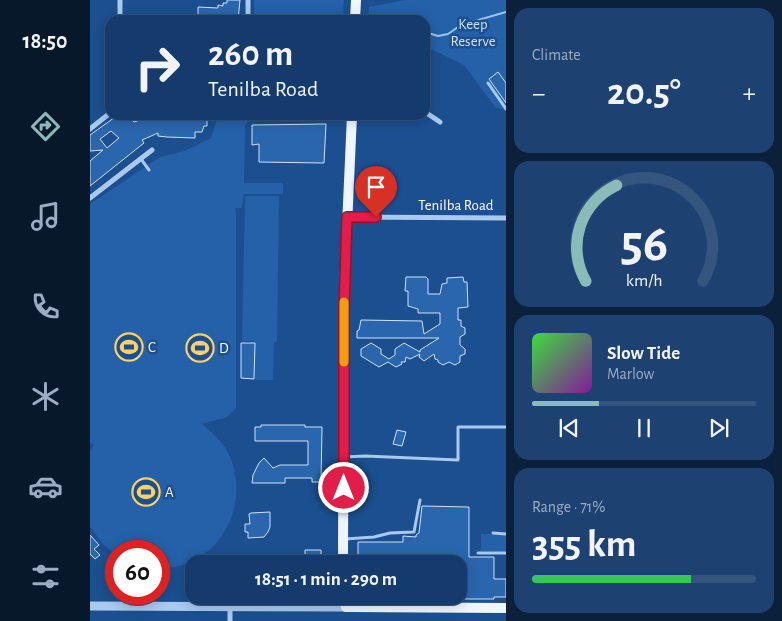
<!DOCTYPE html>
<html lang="en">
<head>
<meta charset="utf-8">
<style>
  :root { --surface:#143b6b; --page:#1d4271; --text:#f1f3f6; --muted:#9dadc1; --line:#33557e; --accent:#8bbbb9 }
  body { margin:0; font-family:"Alegreya Sans",sans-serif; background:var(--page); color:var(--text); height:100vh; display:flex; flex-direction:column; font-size:19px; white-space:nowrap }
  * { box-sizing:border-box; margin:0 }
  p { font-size:16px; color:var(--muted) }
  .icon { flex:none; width:28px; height:28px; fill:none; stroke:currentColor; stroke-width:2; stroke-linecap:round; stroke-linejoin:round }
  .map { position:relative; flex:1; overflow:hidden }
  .side { display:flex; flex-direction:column; gap:8px; padding:8px; background:#0b203b; width:276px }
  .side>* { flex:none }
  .hud { position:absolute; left:15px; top:15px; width:325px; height:105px; border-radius:15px; box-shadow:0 2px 12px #0003,0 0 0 1px var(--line); background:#143b6b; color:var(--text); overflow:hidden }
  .speed { position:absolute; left:15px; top:540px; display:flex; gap:10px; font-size:25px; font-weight:700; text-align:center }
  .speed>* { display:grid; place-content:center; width:65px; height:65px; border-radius:50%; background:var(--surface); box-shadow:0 2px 12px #0003,0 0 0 1px var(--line); line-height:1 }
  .speed .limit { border:8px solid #d22; background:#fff; color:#111 }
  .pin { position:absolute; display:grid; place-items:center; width:42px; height:42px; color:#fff; margin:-51px -21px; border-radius:50% 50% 50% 0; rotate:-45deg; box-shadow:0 0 5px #0007 }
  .pin .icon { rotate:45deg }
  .me { position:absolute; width:55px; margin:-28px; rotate:0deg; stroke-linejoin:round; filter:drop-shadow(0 0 4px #0008) }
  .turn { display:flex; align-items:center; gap:18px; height:105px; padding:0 20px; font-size:22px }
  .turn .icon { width:65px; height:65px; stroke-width:2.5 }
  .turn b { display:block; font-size:35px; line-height:42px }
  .big { font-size:38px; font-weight:700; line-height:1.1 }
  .side .card { flex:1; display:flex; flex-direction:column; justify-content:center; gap:8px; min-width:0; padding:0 18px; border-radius:15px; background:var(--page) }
  .side .dial { align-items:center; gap:0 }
  .dial svg { height:130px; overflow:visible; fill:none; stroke:var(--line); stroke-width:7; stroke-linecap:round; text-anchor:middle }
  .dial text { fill:var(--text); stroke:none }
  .song { display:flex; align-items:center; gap:15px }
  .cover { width:60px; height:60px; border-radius:8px; background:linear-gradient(135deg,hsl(120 70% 55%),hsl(290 70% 35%)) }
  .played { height:5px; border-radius:2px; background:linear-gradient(90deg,var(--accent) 30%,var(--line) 30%) }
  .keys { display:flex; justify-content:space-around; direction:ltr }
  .heat { display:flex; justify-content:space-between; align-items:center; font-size:28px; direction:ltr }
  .charge { height:8px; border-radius:4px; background:linear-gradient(90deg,#34c759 71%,var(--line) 0) }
  .trip { position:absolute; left:95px; top:555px; width:282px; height:50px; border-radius:15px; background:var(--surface); box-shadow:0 2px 12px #0003,0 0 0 1px var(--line); font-weight:700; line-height:50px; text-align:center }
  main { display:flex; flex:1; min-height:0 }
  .menu { display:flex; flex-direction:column; width:90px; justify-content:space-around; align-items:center; background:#08182b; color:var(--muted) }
  .menu .icon { width:35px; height:35px }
  .menu .active { color:var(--accent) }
  .menu b { font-size:22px; color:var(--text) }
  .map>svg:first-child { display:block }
</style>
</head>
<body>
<main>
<nav class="menu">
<b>18:50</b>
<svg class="icon active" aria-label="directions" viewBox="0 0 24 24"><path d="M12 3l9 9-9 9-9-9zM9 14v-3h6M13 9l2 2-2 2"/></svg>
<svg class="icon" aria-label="music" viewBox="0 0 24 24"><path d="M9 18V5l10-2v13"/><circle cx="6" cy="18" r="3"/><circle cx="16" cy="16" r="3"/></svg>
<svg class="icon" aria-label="phone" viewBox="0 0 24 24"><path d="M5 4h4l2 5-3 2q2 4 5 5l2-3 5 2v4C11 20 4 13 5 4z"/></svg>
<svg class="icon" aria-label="climate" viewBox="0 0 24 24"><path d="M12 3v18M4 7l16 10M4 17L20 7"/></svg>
<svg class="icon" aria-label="car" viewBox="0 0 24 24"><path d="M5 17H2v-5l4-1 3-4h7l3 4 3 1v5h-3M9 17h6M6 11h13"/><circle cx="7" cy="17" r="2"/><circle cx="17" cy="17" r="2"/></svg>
<svg class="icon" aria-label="filters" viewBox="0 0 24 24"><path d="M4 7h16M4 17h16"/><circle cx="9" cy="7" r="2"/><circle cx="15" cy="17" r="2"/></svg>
</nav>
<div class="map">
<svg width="416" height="621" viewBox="0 0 416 621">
  <rect width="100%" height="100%" fill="#1b4f8f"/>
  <!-- green -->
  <path fill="#2461a8" d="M 164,0 L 254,0 L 253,20 L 164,20 Z
    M 315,0 L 416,0 L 416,111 L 405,107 L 374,65 L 335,46 L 335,20 L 278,20 L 279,7 Z
    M 128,115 L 163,115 L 155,126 L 154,183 L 193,183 L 193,194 L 154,194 L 152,208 L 145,208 L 146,213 L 146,408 L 137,417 L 112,424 C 121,432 130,439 136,449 C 165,500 130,570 69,568 L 69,551 L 26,551 L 26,555 L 13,544 L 0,527 L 0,452 L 4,445 L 0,442 L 0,204 L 70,157 L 95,151 L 121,138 Z
    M 155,196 L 189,196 L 187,342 L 184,342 L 183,380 L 165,380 L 164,341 L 152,341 Z
    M 391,534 L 416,534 L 416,552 L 391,551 Z"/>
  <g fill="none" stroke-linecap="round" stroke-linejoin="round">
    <!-- stream -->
    <path stroke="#9cc4f0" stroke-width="2" d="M 335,32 L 348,36 L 358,34 L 371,25 L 416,12"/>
  </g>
  <!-- building -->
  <path fill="#2a66ad" stroke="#cfe3fa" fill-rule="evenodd" d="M 137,0 L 150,0 L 148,20 L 108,20 L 108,7 L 128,8 L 128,5 L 133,6 L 133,3 L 137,3 Z
    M 408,72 L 416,83 L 416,103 L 399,79 Z
    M 28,115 L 39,115 L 44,122 L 56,118 L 57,115 L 117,115 L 117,126 L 114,126 L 112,132 L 105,132 L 105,138 L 77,137 L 68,136 L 68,133 L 52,140 L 54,143 L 0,186 L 0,161 L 13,150 L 0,151 L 0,135 ZM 21,131 L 29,138 L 17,148 L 10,139 Z
    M 236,124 L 234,163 L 169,162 L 169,144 L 162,145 L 162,125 Z
    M 316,277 L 336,277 L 338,279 L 338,294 L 350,294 L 352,284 L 357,283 L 357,278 L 373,277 L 374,282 L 377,282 L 378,307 L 368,308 L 368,320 L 371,320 L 371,326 L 375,328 L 375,334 L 370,337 L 370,345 L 375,349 L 375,354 L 370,356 L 370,362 L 365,365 L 359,362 L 353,365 L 348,362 L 348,360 L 345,359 L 344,354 L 334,361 L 329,357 L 330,354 L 320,359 L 316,357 L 315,362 L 311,362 L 312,364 L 306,367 L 298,362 L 289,367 L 271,356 L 271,349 L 281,343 L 291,349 L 291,354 L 299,359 L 305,355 L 305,349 L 314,343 L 330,352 L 330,350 L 349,338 L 267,338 L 267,331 L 269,330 L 271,320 L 332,321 L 334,334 L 350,324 L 350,313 L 328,313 L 328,309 L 318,306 L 318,291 L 315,291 Z
    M 151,343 L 165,343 L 164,379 L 151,378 Z
    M 171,425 L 215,425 L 215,427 L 232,427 L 231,482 L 222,482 L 222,478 L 195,478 L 195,483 L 162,483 L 163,475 L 169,463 L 174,458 L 183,468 L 190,465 L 218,465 L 218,441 L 165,441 L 165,427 L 171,427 Z
    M 307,430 L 316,432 L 312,446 L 303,444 Z
    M 332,506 L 379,507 L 379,557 L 404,557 L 404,579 L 416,579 L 416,597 L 404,597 L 404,599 L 369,599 L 369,564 L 268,564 L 268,542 L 313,542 L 313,536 L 326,537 L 326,535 L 329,533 Z
    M 180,512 L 180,527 L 178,532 L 174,537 L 158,538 L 158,532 L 155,532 L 155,524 L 160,524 L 159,514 L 161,513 Z
    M 0,535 L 9,545 L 4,549 L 10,555 L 5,559 L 0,554 Z
    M 215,550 L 231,550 L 231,564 L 215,564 Z"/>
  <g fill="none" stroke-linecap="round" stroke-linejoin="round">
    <!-- service -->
    <path stroke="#a9c9ee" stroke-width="3" d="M 398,83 L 416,109
      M 51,159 L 59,170
      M 254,457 L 275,456 L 368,460 L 368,427 L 416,427
      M 403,533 L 416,534
      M 255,539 L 284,537 L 300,533 L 324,532 L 330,500
      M 388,553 L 416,553"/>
    <!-- minor -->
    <path stroke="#a9c9ee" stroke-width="5" d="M 30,20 L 30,0
      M 158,20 L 158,0
      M 335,112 L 350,122
      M 0,129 L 20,113
      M 0,198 L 62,150
      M 258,217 L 416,218
      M 140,621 L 140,607"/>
    <!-- tertiary -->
    <path stroke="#a9c9ee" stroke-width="9" d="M 0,606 L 256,607"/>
    <!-- primary -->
    <path stroke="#f0f6ff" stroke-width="10" d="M 265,20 L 266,0
      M 253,564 L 254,293 L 262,115
      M 254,596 L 256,607 L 416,608"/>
  </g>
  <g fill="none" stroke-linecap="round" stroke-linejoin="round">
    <!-- route casing -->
    <g stroke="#92132f" stroke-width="12">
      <path id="route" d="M 254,488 L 254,310 L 257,217 L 286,217"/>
    </g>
    <!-- route -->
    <use href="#route" stroke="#e11d48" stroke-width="9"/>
    <!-- slow -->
    <path stroke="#f59e0b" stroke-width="9" d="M 254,362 L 254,302"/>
  </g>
  <!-- icons -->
  <defs>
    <g id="stadium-ring" transform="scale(1.4375)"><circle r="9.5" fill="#1b4f8f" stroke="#ffd166" stroke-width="1.5"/><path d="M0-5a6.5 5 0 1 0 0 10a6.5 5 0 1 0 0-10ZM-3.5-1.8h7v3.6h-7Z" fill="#ffd166"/></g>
  </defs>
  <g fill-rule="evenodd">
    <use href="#stadium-ring" x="39" y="347"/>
    <use href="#stadium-ring" x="110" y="348"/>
    <use href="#stadium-ring" x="56" y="492"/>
  </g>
  <g text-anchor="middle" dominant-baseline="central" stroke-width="5" stroke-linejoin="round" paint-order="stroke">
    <!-- park labels -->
    <g font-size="15" fill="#cfe3fa" stroke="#1b4f8f">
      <text x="383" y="24">Keep<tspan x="383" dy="17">Reserve</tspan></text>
    </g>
    <!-- street labels -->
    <g font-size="15" fill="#fff" stroke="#1b4f8f">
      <text x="366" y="205">Tenilba Road</text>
    </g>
    <!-- poi labels -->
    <g font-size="15" fill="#fff" stroke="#1b4f8f" text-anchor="start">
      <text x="58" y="347">C</text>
      <text x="129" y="348">D</text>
      <text x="75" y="492">A</text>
    </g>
  </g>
</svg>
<div class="speed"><div class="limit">60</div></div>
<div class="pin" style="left:286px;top:217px;background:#d93025"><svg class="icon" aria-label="arrive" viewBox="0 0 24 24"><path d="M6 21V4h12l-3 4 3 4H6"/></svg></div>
<svg class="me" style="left:254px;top:488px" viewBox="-20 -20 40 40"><circle r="17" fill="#e11d48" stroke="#fff" stroke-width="3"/><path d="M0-11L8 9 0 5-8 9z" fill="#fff"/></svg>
<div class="trip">18:51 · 1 min · 290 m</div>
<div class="hud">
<div class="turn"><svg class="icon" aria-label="right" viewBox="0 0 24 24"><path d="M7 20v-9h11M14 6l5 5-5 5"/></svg><div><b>260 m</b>Tenilba Road</div></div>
</div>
</div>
<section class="side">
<div class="card"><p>Climate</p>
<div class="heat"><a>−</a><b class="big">20.5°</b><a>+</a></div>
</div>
<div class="card dial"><svg viewBox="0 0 100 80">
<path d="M14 69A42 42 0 1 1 86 69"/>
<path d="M14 69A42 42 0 0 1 33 10" stroke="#8bbbb9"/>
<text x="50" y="56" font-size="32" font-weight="700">56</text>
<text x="50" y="72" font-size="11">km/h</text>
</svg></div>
<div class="card">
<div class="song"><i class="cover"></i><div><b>Slow Tide</b><p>Marlow</p></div></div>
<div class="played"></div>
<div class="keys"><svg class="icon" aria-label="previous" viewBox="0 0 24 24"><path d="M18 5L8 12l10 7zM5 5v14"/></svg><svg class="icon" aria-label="pause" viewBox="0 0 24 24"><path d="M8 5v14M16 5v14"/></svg><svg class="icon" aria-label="next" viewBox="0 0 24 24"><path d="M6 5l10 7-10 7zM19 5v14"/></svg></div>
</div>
<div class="card"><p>Range · 71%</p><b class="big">355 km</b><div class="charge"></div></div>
</section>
</main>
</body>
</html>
